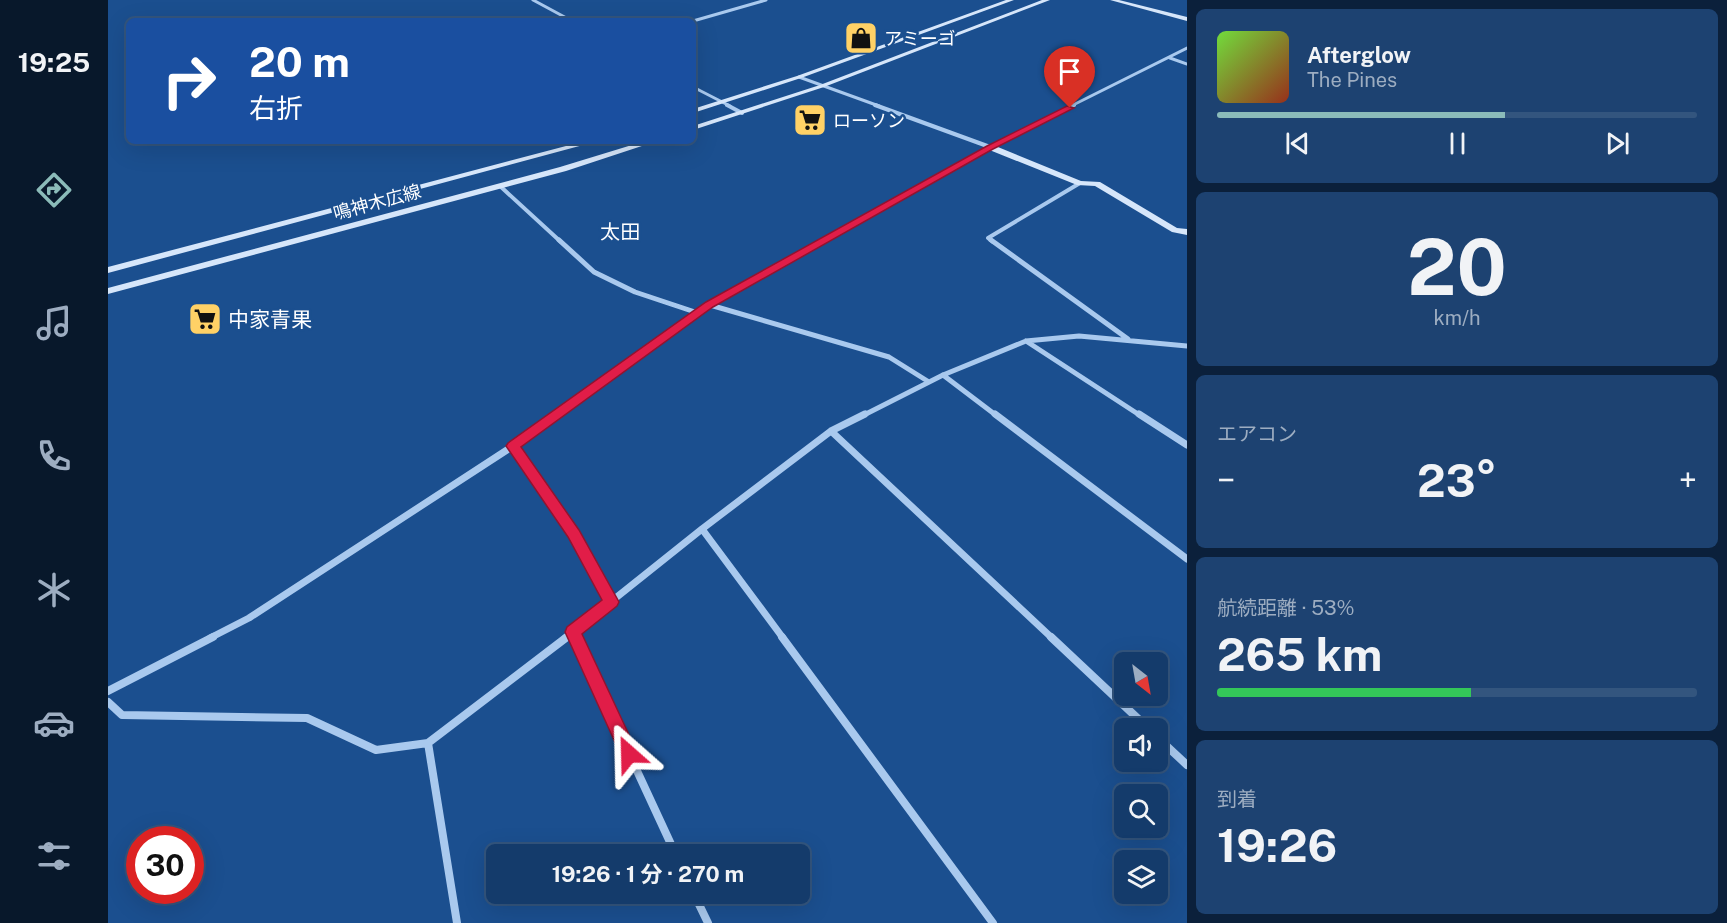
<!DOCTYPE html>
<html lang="ja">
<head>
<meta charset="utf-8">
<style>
  :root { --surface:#143b6b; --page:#1d4271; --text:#f1f3f6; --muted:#9dadc1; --line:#33557e; --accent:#8bbbb9 }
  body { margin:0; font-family:"Public Sans","Noto Sans JP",sans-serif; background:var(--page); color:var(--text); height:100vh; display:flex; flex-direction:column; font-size:22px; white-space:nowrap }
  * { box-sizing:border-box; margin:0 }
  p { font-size:20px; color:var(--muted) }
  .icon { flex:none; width:33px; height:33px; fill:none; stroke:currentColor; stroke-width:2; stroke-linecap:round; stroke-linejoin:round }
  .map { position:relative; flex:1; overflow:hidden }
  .panel { display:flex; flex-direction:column; gap:9px; padding:9px; background:#0b203b; width:540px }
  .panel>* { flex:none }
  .guide { position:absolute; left:18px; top:18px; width:570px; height:126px; border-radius:9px; box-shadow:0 6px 24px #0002,0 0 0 2px var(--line); background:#1a4fa0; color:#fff; overflow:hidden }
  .needle { width:39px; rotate:149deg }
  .controls { position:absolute; left:1006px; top:652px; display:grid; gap:12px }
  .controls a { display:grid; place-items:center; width:54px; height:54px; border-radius:9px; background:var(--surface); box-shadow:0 6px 24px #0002,0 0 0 2px var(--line); font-size:30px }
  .speed { position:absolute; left:18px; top:826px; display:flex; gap:12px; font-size:30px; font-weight:700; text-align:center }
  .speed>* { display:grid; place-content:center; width:78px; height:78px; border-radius:50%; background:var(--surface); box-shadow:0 6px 24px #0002,0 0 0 2px var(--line); line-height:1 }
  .speed .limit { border:9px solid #d22; background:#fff; color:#111 }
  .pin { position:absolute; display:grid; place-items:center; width:51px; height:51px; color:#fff; margin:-62px -26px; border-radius:50% 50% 50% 0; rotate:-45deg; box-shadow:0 0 6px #0007 }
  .pin .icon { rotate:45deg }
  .me { position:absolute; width:66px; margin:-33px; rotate:335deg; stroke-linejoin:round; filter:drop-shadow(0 0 4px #0008) }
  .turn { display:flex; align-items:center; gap:21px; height:126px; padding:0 24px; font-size:27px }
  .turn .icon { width:78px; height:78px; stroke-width:2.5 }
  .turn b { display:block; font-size:42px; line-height:51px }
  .big { font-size:45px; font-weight:700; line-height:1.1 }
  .panel .tile { flex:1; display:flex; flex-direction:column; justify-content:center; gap:9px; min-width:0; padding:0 21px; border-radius:9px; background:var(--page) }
  .panel .dial { align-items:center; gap:0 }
  .dial b { font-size:78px; line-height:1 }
  .song { display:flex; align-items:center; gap:18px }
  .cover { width:72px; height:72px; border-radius:9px; background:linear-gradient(135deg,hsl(100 70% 55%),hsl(10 70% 35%)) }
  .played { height:6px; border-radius:3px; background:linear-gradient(90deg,var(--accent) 60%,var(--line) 60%) }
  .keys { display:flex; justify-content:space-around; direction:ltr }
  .heat { display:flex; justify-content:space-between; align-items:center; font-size:33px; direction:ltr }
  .charge { height:9px; border-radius:4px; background:linear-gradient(90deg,#34c759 53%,var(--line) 0) }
  .trip { position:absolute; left:378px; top:844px; width:324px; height:60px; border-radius:9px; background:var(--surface); box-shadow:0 6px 24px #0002,0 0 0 2px var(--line); font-weight:700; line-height:60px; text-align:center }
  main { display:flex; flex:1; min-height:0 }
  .tab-bar { display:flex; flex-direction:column; width:108px; justify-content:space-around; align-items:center; background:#08182b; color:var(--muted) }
  .tab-bar .icon { width:42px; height:42px }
  .tab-bar .selected { color:var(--accent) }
  .tab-bar b { font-size:27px; color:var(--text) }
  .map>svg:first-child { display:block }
</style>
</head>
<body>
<main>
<nav class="tab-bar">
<b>19:25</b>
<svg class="icon selected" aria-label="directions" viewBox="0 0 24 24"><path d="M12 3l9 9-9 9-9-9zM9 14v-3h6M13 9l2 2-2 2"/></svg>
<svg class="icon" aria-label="music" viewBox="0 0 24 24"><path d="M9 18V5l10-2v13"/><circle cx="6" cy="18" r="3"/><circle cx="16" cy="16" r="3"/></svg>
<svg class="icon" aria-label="phone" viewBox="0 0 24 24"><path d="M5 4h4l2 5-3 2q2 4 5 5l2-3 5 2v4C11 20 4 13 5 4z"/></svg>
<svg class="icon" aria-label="climate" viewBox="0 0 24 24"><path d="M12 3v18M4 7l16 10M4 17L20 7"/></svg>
<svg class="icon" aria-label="car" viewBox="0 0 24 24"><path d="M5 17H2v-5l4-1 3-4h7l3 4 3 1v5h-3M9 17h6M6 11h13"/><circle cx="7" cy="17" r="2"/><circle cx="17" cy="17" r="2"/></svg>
<svg class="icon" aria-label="filters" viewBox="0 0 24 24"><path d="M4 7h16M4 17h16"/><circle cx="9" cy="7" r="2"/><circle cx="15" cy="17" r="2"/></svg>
</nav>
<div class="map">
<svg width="1079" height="923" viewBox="0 0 1079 923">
  <rect width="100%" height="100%" fill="#1b4f8f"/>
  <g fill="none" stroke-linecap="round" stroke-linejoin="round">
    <!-- street-far4 -->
    <path stroke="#a9c9ee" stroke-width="3" d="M 425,0 L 464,21
      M 585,21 L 658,0
      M 1062,58 L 1079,64
      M 691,77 L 771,106
      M 585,87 L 622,106
      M 963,106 L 1079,48"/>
    <!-- street-far3 -->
    <path stroke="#a9c9ee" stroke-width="4" d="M 619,105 L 634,113
      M 767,105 L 882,147
      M 392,186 L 453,242
      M 714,242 L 882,147 L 966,105
      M 885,242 L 880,238 L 972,183"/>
    <!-- street-far2 -->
    <path stroke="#a9c9ee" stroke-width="5" d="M 451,240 L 486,272 L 527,292 L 590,313
      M 883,240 L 1020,339
      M 602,305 L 781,357 L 821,382
      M 918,341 L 1033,416
      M 835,375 L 889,416
      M 447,416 L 602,305 L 716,240
      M 754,416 L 835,375 L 918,341 L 971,336 L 1079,346"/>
    <!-- street-far1 -->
    <path stroke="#a9c9ee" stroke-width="7" d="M 887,414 L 1079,559
      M 1031,414 L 1079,445
      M 723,431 L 944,638
      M 405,446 L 466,534 L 503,602
      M 594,529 L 675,638
      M 102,638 L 141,618 L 405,446 L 450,414
      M 457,638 L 465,632
      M 468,638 L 465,632 L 594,529 L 723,431 L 757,414"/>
    <!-- street -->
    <path stroke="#a9c9ee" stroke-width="8" d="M 467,637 L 568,855
      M 674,637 L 885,923
      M 943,637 L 1041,729
      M 0,691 L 105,637
      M 0,702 L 14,715 L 199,718 L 268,750 L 320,743 L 459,637
      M 1050,738 L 1079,765
      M 320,743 L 349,923
      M 586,894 L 600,923"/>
    <!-- secondary -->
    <path fill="#d6e6fa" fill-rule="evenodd" d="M 898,0 L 906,0 L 693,78 L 585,113 L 585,109 L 689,76 Z
      M 934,0 L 942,0 L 716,87 L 585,130 L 585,126 L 712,85 Z
      M 1002,0 L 1011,0 L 1079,17 L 1079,21 Z
      M 477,141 L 490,141 L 0,273 L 0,267 Z
      M 537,141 L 549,141 L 458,171 L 0,294 L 0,288 L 452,167 Z
      M 879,145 L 885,145 L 973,181 L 992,182 L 1069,228 L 1079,229 L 1079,235 L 1064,232 L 987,186 L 969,185 L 879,149 Z"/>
  </g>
  <!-- route -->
  <path fill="#e11d48" stroke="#92132f" stroke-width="1.5" d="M 959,106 L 966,108 L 885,149 L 605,307 L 413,447 L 471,530 L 511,602 L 509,606 L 474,634 L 530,754 L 528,760 L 521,762 L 515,760 L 457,632 L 459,627 L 494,600 L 460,537 L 398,446 L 400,443 L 598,302 L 879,146 Z"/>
  <!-- icons -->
  <defs>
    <g id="shop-square" transform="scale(1.725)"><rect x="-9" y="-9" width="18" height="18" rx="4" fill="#ffd166" stroke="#1b4f8f"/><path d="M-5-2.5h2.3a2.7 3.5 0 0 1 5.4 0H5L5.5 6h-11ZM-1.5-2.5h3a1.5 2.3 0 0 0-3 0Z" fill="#111"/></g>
    <g id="supermarket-square" transform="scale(1.725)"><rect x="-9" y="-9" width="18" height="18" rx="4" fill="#ffd166" stroke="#1b4f8f"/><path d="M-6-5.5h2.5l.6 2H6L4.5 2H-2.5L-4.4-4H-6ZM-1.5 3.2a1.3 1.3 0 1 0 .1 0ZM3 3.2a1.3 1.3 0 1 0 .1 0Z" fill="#111"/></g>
  </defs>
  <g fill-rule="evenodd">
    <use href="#shop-square" x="753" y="38"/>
    <use href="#supermarket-square" x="702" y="120"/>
    <use href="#supermarket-square" x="97" y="319"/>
  </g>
  <g text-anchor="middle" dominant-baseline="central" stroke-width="5" stroke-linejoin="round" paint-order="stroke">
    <!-- far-poi labels -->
    <g font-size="18" fill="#fff" stroke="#1b4f8f" text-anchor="start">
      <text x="776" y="38">アミーゴ</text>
      <text x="725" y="120">ローソン</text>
    </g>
    <!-- far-street labels -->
    <g font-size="18" fill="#fff" stroke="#1b4f8f">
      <text transform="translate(269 202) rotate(-15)">鳴神木広線</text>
    </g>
    <!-- far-quarter labels -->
    <g font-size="20" fill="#fff" stroke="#1b4f8f">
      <text x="512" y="232">太田</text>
    </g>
    <!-- poi labels -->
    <g font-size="21" fill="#fff" stroke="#1b4f8f" text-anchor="start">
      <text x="120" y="319">中家青果</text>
    </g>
  </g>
</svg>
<div class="controls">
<a><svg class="needle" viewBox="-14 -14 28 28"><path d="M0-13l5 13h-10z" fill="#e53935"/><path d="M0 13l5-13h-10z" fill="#9dadc1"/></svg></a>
<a><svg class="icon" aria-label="sound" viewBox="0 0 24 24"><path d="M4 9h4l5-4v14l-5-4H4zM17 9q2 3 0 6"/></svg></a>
<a><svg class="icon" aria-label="search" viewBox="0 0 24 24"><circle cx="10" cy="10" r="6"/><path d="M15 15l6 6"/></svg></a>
<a><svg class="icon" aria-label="layers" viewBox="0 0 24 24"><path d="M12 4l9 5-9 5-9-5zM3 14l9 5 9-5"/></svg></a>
</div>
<div class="speed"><div class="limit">30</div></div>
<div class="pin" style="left:962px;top:108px;background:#d93025"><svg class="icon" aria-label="arrive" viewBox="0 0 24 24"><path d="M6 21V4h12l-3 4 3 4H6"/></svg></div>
<svg class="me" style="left:521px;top:754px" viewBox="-20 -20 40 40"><path d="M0-17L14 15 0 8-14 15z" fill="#e11d48" stroke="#fff" stroke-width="4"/></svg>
<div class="trip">19:26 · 1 分 · 270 m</div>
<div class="guide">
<div class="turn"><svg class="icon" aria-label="right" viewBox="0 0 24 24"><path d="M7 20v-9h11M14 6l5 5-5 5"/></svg><div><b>20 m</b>右折</div></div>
</div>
</div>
<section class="panel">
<div class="tile">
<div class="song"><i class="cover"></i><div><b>Afterglow</b><p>The Pines</p></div></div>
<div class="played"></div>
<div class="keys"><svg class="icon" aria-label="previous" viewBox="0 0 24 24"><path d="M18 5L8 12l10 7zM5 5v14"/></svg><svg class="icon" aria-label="pause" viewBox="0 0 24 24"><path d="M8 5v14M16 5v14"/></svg><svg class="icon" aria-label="next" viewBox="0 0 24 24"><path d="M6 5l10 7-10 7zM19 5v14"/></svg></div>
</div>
<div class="tile dial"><b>20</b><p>km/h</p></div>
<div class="tile"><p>エアコン</p>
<div class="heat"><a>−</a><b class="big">23°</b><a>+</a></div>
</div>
<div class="tile"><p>航続距離 · 53%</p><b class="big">265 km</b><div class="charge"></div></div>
<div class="tile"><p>到着</p><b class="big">19:26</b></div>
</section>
</main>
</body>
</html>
